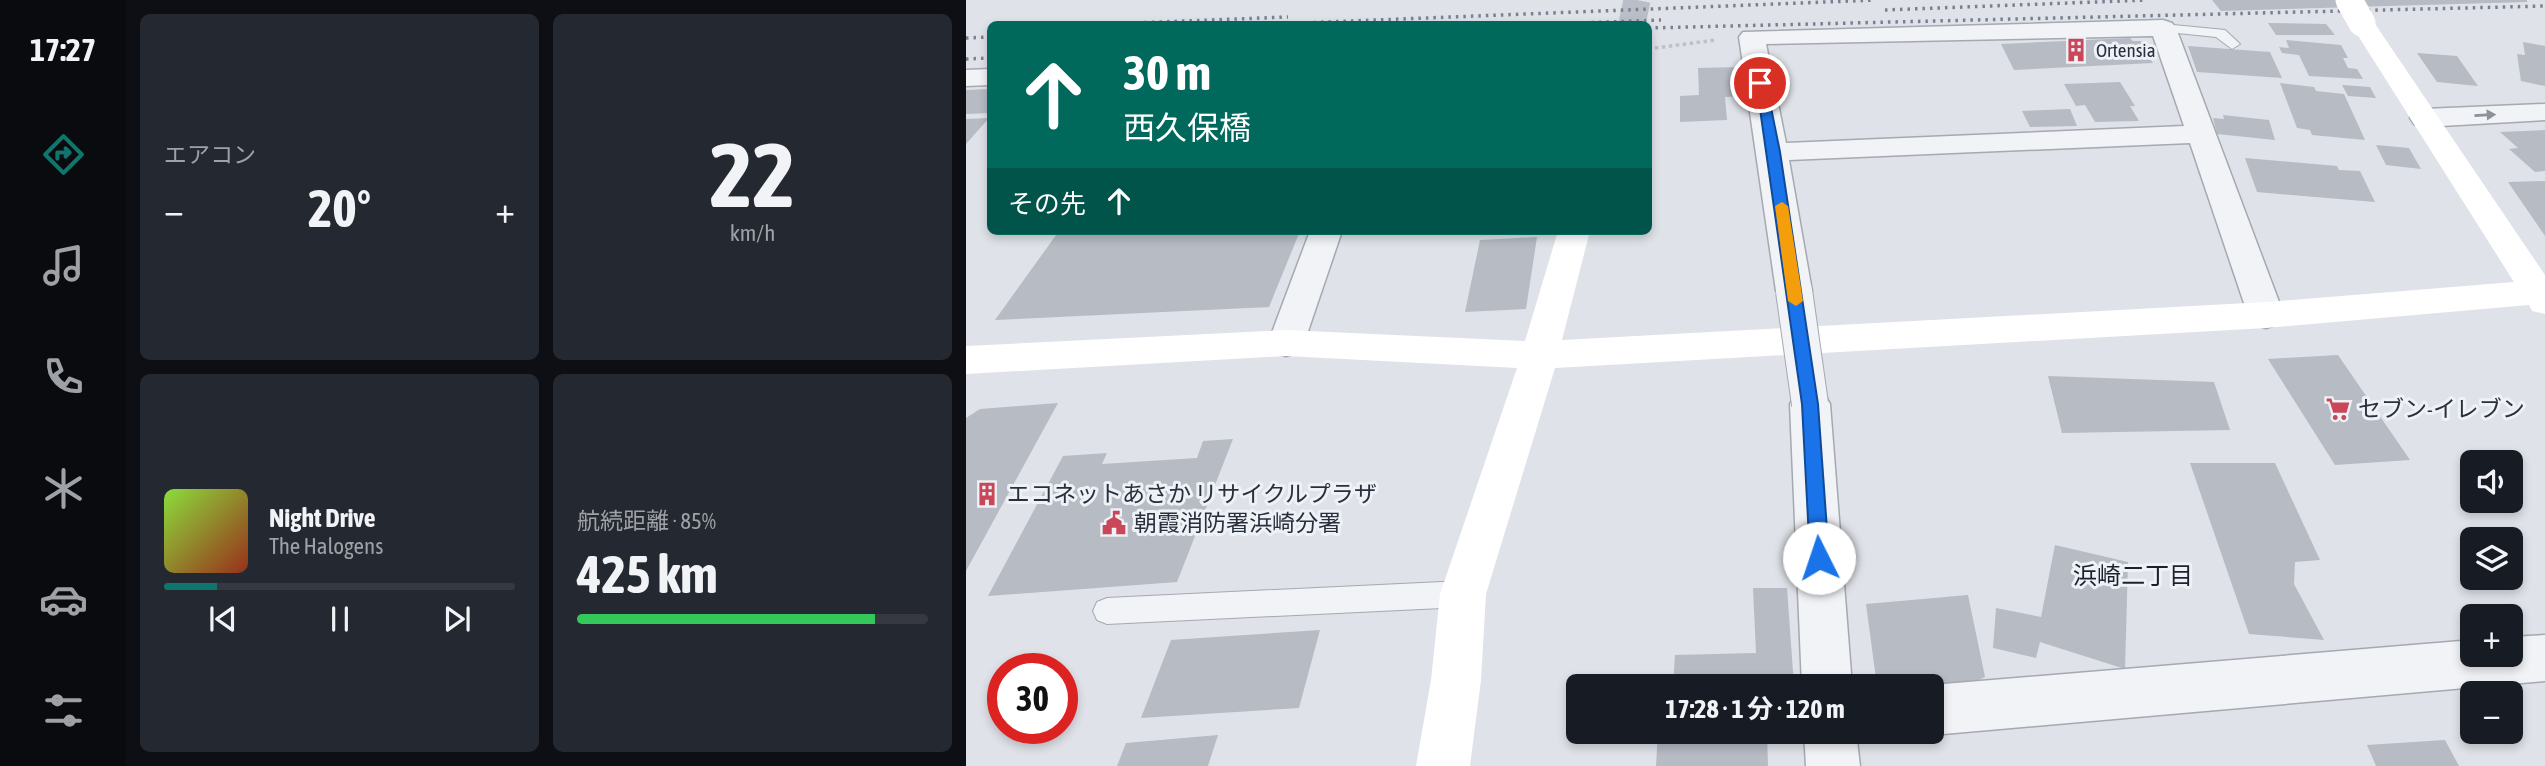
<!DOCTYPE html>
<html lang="ja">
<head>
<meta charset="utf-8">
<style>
  :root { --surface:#171b24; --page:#242831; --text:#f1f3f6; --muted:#9ea1a6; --line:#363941; --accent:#0f766e }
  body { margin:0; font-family:"Asap Condensed","Noto Sans JP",sans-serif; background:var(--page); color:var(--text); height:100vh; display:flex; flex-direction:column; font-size:26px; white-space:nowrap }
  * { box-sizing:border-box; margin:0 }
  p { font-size:23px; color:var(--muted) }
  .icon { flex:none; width:38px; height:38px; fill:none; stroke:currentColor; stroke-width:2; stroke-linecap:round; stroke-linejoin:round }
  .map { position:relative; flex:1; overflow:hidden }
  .panel { display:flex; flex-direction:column; gap:14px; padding:14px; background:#0d0f14; width:840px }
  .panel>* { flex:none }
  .top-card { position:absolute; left:21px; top:21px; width:665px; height:214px; border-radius:10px; box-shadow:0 4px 10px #0003; background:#00695c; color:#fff; overflow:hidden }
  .buttons { position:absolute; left:1494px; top:450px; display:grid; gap:14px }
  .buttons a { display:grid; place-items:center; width:63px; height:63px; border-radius:10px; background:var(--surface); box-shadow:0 4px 10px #0003; font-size:35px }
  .speed { position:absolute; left:21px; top:653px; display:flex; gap:14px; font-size:35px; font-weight:700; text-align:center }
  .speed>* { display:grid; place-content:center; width:91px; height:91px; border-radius:50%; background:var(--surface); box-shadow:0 4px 10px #0003; line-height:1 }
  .speed .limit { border:10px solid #d22; background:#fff; color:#111 }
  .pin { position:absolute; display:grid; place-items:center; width:60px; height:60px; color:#fff; margin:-30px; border:4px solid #fff; border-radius:50%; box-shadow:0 2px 7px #0007 }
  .me { position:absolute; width:77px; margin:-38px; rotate:356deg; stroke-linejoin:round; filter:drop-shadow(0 0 5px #0008) }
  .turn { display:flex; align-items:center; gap:24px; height:147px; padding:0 21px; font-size:32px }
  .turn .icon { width:91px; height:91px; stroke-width:2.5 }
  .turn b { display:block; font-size:49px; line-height:60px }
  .then { display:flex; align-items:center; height:66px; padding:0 21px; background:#0003; gap:14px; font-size:26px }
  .big { font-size:52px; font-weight:700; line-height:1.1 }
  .panel .card { flex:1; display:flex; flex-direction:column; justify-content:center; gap:10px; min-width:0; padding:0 24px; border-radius:10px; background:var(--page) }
  .panel .dial { align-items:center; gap:0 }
  .dial b { font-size:91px; line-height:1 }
  .song { display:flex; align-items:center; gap:21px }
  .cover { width:84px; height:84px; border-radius:10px; background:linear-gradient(135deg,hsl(90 70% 55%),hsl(10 70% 35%)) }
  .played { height:7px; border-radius:4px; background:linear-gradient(90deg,var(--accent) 15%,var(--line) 15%) }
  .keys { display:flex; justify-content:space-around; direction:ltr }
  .heat { display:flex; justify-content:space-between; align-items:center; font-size:38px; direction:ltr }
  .charge { height:10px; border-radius:5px; background:linear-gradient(90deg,#34c759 85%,var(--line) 0) }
  .panel .tiles { flex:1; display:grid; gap:14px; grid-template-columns:repeat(2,1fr) }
  .trip { position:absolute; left:600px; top:674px; width:378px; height:70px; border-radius:10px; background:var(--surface); box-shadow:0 4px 10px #0003; font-weight:700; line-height:70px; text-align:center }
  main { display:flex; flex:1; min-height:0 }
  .tabs { display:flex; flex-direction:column; width:126px; justify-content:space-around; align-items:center; background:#090b0e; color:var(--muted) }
  .tabs .icon { width:49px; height:49px }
  .tabs .selected { color:var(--accent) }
  .tabs b { font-size:32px; color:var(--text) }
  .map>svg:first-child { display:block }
</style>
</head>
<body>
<main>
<nav class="tabs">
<b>17:27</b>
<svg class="icon selected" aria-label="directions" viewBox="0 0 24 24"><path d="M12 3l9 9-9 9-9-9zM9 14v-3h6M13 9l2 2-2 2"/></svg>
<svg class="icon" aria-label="music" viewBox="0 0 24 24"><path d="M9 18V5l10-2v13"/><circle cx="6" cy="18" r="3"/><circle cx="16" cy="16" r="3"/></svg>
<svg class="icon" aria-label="phone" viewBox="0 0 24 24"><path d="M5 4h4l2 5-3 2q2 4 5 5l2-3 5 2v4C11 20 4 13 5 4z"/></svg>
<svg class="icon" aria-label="climate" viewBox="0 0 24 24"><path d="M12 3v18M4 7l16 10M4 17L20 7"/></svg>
<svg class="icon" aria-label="car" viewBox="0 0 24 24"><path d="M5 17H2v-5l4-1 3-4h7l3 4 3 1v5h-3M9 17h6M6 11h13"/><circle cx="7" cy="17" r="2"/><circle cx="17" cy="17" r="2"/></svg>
<svg class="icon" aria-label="filters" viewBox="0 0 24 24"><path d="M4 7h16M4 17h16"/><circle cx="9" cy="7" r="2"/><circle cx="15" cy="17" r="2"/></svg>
</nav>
<section class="panel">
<div class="tiles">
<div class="card"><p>エアコン</p>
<div class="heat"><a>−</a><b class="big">20°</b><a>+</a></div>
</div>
<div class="card dial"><b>22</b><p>km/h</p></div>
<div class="card">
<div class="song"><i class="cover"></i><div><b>Night Drive</b><p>The Halogens</p></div></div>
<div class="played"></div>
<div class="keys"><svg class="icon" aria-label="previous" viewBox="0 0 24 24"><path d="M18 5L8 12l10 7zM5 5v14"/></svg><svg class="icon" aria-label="pause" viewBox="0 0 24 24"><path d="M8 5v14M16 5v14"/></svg><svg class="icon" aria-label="next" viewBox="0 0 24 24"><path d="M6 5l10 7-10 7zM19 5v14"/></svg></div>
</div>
<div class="card"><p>航続距離 · 85%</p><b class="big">425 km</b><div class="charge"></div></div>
</div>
</section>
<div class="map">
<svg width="1579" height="766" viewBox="0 0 1579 766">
  <rect width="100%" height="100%" fill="#dfe2e8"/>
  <!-- building -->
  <path fill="#b6bbc4" d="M 1246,0 L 1561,0 L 1561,2 L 1255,11 Z
    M 1302,23 L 1360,24 L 1369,35 L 1310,35 Z
    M 1164,38 L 1167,41 L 1175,41 L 1187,56 L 1182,56 L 1187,63 L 1048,70 L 1035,44 Z
    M 1320,40 L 1375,45 L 1382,58 L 1377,58 L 1382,68 L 1391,69 L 1397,79 L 1343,76 L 1333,55 L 1316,53 L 1313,47 L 1323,48 Z
    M 1557,42 L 1579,46 L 1579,86 L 1555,81 L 1551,54 L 1559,55 Z
    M 1222,46 L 1304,52 L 1316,78 L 1231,72 Z
    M 1451,53 L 1491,56 L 1512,86 L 1471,82 Z
    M 775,67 L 778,96 L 759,97 L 761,120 L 714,122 L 714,96 L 733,95 L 732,68 Z
    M 1154,82 L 1169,106 L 1164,106 L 1173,121 L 1129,122 L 1119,105 L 1110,106 L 1098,84 Z
    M 1314,83 L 1348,87 L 1350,91 L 1378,94 L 1399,140 L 1346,135 L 1344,130 L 1331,128 Z
    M 1376,85 L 1404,87 L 1410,98 L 1382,96 Z
    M 24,89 L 24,113 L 0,114 L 0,90 Z
    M 1104,109 L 1111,126 L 1064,127 L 1056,111 Z
    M 1257,115 L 1303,120 L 1309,140 L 1251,134 L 1247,118 L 1258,119 Z
    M 23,118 L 0,144 L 0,119 Z
    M 1579,130 L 1579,171 L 1569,172 L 1543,149 L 1552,148 L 1534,132 Z
    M 1410,145 L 1443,148 L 1455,169 L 1420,165 Z
    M 1279,158 L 1371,166 L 1373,170 L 1394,171 L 1409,202 L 1291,192 Z
    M 1579,181 L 1579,236 L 1542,182 Z
    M 93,231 L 334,231 L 303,307 L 29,320 Z
    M 571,237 L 560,309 L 499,312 L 514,240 Z
    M 1372,355 L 1444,460 L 1369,465 L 1302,359 Z
    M 1082,376 L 1248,382 L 1264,430 L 1096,433 Z
    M 92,403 L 0,571 L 0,418 L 14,409 Z
    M 267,439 L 211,582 L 22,596 L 97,456 L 141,453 L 136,464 L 231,458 L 237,441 Z
    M 1224,463 L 1309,463 L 1354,560 L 1329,562 L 1328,584 L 1358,640 L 1283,634 Z
    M 1089,545 L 1162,562 L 1159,669 L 1074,642 L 1070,658 L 1027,648 L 1030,608 L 1075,617 Z
    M 787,588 L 821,588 L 828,686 L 707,686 L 709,655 L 790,653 Z
    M 1002,595 L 1019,677 L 988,691 L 966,689 L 966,686 L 911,686 L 900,604 Z
    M 354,630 L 333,708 L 175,718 L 205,640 Z
    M 692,732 L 801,732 L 802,766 L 690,766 Z
    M 252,735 L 242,766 L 151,766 L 160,743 Z
    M 1479,740 L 1493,766 L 1410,766 L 1401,745 Z"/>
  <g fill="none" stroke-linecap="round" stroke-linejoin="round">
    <!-- secondary-tunnel -->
    <path stroke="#babec6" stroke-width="27" stroke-dasharray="27 14" stroke-linecap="butt" d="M 666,24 L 671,0"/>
    <!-- lane casing -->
    <g stroke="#a4a9b2" stroke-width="2">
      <path id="lane" d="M 1197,24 L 1259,30 L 1274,44 L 1266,49 L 1250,37 L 1192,31 L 1190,28 L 1192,25 Z
        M 497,581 L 507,585 L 511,594 L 507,603 L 497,607 L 141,624 L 131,620 L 127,611 L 131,602 L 141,598 Z"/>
    </g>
    <!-- street casing -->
    <g stroke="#a4a9b2" stroke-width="3">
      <path id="street" d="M 1197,20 L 1206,23 L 1210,28 L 1318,315 L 1313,324 L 1300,328 L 1287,324 L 1282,315 L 1224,143 L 823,160 L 846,291 L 840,299 L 828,303 L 816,299 L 810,291 L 773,37 L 777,32 ZM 1187,36 L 1218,126 L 820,143 L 800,44 Z
        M 24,69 L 24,85 L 0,86 L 0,70 Z
        M 1579,104 L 1579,120 L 1458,127 L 1448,124 L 1444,118 L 1448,112 L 1458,109 Z
        M 344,231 L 376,231 L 338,343 L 333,352 L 320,356 L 307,352 L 302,343 Z
        M 844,389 L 858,393 L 864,404 L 886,686 L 836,686 L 824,404 L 830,393 Z
        M 1579,635 L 1579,681 L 966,735 L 957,732 L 966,732 L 966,686 L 963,686 L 966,685 L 1507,640 L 1507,654 L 1545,654 L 1545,637 Z
        M 838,732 L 890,732 L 894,766 L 840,766 Z"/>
    </g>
    <!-- path -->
    <path stroke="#bdc0c6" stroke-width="3.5" stroke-dasharray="3.5 3.5" stroke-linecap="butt" d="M 682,49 L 750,40"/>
    <!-- lane -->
    <use href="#lane" fill="#f1f3f6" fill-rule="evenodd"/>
    <!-- street -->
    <use href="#street" fill="#f1f3f6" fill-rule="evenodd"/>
    <!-- secondary -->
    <path fill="#fff" fill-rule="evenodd" d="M 1396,16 L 1405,18 L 1579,275 L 1579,314 L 1566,311 L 1563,305 L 1300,328 L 589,368 L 520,594 L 515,680 L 504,766 L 450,766 L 465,680 L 474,594 L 551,368 L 320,356 L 0,374 L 0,346 L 320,330 L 559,341 L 592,231 L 624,231 L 596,340 L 1300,302 L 1548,282 L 1384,23 L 1387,18 Z"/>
    <!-- rail -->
    <path stroke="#798191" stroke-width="3.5" stroke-dasharray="2.5 5" stroke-linecap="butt" d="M 919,10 L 1181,0
      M 141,24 L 322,17
      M 310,24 L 909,0
      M 588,24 L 695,20
      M 682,28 L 1579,6
      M 0,38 L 24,37
      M 0,59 L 24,58"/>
    <!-- street-bridge casing -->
    <g stroke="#a4a9b2" stroke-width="38" stroke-linecap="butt">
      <path id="street-bridge" d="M 828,291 L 844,404"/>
    </g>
    <!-- street-bridge -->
    <use href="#street-bridge" stroke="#f1f3f6" stroke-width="36"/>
    <!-- secondary-bridge -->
    <path stroke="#fff" stroke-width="27" d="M 1383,0 L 1396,23"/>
  </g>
  <!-- one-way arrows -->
  <defs><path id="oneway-solid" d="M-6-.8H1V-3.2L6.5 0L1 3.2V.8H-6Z" transform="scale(1.75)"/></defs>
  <use fill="#8c929a" href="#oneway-solid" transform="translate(1519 115) rotate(-3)"/>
  <!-- route -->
  <path fill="#1a73e8" stroke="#114b97" stroke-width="2" d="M 790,81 L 800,83 L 814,152 L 852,404 L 863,558 L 860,564 L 853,566 L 847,564 L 844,558 L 836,404 Z"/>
  <!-- slow -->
  <path fill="#f59e0b" d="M 816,202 L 822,206 L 837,301 L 830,306 L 822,301 L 809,206 Z"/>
  <!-- icons -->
  <defs>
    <g id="building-bare" transform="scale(1.89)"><path d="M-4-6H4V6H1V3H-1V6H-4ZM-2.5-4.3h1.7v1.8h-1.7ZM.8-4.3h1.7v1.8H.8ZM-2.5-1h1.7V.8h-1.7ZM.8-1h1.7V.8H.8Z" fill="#c94759" stroke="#eef1f5" stroke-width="2.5" paint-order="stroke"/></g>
    <g id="supermarket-bare" transform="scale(1.89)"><path d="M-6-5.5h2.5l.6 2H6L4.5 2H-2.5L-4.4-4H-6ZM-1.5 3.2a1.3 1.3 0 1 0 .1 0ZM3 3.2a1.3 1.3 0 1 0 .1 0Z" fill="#c94759" stroke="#eef1f5" stroke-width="2.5" paint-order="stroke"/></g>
    <g id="civic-bare" transform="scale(1.89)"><path d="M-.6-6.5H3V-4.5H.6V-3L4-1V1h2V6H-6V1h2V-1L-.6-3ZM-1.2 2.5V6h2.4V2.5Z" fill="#c94759" stroke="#eef1f5" stroke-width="2.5" paint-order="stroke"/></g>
  </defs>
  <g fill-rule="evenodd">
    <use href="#building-bare" x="1110" y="50"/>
    <use href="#supermarket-bare" x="1372" y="409"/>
    <use href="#building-bare" x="21" y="494"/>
    <use href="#civic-bare" x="148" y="523"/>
  </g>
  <g text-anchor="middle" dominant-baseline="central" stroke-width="6" stroke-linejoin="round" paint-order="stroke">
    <!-- far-poi labels -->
    <g font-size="19" fill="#28303e" stroke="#eef1f5" text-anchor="start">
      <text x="1130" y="50">Ortensia</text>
    </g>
    <!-- poi labels -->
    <g font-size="23" fill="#28303e" stroke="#eef1f5" text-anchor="start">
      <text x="1392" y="409">セブン-イレブン</text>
      <text x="41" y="494">エコネットあさか リサイクルプラザ</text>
      <text x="168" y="523">朝霞消防署浜崎分署</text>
    </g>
    <!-- neighbourhood labels -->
    <g font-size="24" fill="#1b212f" stroke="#eef1f5">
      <text x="1167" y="575">浜崎二丁目</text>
    </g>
  </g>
</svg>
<div class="buttons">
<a><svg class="icon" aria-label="sound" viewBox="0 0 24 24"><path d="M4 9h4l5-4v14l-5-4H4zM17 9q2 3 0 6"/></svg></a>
<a><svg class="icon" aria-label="layers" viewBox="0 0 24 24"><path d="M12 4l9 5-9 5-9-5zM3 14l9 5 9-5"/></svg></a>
<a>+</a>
<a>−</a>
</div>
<div class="speed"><div class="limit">30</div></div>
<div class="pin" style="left:794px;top:83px;background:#d93025"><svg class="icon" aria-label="arrive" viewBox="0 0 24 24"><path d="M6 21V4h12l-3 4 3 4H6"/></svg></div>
<svg class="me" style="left:853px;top:558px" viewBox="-20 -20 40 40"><circle r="19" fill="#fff"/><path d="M0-13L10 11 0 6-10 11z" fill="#1a73e8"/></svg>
<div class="trip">17:28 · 1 分 · 120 m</div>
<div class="top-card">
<div class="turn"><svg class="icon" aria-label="ahead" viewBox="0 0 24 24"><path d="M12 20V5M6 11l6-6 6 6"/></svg><div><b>30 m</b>西久保橋</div></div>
<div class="then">その先<svg class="icon" aria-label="ahead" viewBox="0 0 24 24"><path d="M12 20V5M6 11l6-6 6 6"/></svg></div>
</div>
</div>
</main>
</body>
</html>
